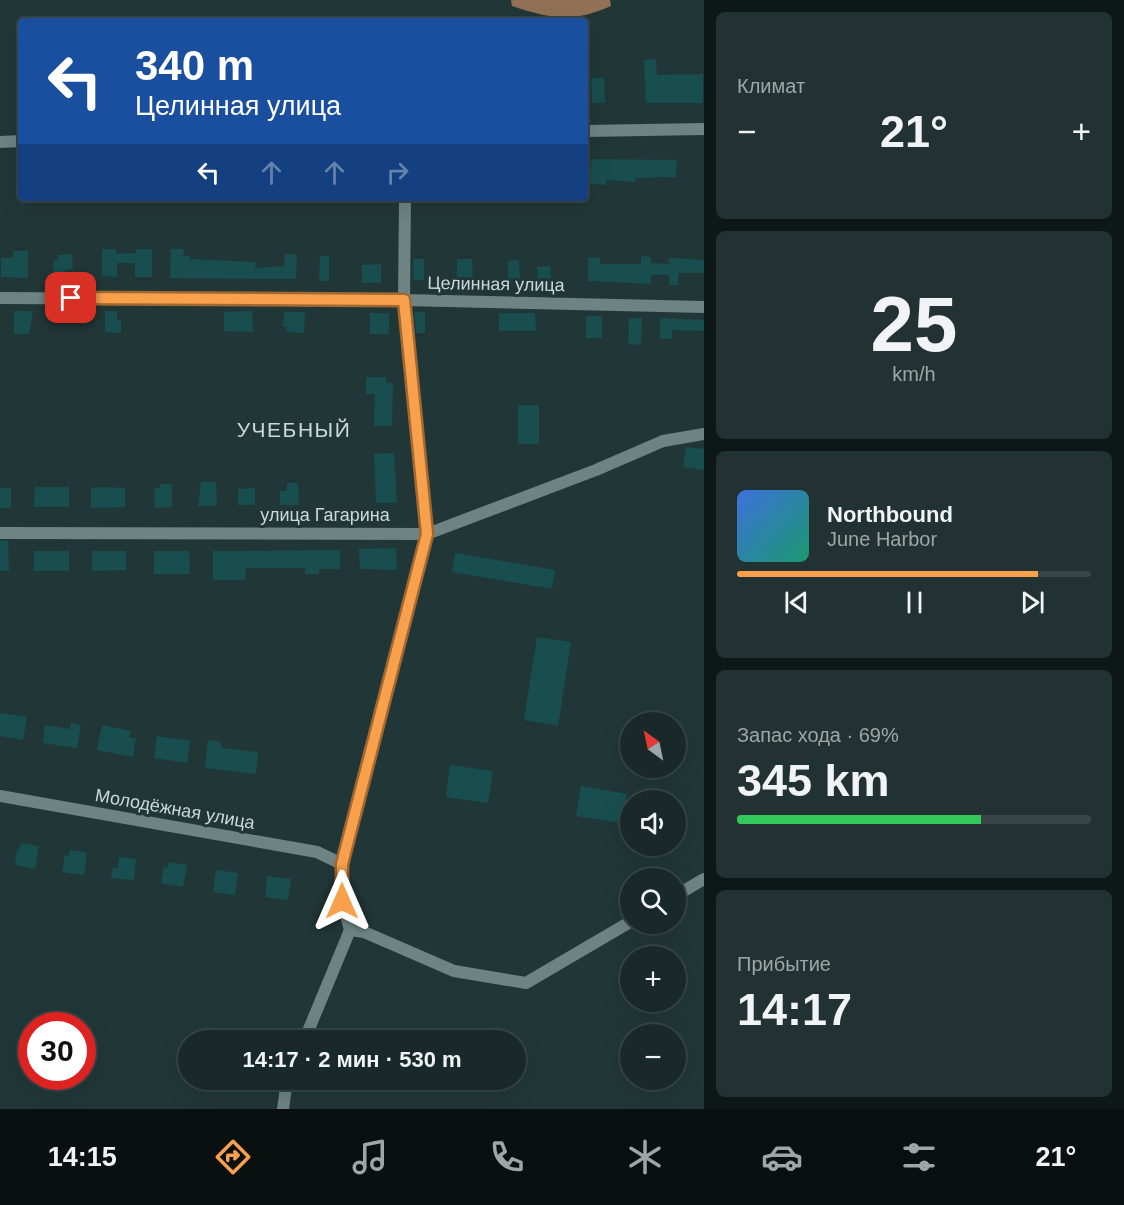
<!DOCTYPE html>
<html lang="ru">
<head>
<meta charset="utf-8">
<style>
  :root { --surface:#192929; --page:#223131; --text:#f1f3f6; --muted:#9fa6a8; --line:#374546; --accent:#f9a04c }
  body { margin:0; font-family:Arial,sans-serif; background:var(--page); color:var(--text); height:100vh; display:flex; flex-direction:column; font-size:22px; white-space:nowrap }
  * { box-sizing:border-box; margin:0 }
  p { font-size:20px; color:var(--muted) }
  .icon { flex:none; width:33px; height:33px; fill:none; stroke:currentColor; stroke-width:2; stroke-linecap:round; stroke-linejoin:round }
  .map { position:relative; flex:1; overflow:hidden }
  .panel { display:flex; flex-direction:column; gap:12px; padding:12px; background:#0e1717; width:420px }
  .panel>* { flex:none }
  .guide { position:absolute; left:18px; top:18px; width:570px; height:183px; border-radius:6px; box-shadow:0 6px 24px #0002,0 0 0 2px var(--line); background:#1a4fa0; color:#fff; overflow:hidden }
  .needle { width:39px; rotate:327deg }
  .tools { position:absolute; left:620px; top:712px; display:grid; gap:12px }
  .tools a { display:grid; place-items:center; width:66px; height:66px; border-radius:50%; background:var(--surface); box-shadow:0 6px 24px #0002,0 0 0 2px var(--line); font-size:30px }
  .speed { position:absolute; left:18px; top:1012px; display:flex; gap:12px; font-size:30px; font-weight:700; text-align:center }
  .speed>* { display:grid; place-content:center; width:78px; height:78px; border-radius:50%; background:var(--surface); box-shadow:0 6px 24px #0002,0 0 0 2px var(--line); line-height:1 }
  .speed .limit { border:9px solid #d22; background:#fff; color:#111 }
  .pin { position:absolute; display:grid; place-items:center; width:51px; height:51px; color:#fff; margin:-26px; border-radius:12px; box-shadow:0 3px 9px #0006 }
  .me { position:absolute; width:66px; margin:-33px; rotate:0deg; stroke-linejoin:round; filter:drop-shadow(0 0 4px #0008) }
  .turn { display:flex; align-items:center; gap:21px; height:126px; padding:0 18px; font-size:27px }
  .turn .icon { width:78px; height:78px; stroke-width:2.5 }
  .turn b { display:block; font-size:42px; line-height:51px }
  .lanes { display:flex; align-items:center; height:57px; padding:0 18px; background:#0003; justify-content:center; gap:30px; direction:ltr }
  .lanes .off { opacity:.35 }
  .big { font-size:45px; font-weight:600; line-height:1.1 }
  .panel .widget { flex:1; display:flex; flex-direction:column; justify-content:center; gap:9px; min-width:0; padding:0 21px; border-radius:9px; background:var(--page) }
  .panel .dial { align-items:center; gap:0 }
  .dial b { font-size:78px; line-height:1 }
  .song { display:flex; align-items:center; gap:18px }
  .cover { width:72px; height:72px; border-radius:9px; background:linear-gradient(135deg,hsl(220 70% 55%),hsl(160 70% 35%)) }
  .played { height:6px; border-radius:3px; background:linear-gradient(90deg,var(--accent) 85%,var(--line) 85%) }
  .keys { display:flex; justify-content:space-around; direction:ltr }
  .heat { display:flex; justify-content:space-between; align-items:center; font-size:33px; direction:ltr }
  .charge { height:9px; border-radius:4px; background:linear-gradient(90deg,#34c759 69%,var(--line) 0) }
  .trip { position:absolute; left:178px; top:1030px; width:348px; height:60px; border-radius:30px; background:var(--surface); box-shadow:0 6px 24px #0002,0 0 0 2px var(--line); font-weight:600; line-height:60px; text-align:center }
  .menu { display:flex; height:96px; justify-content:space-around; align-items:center; background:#0a1010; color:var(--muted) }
  .menu .icon { width:42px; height:42px }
  .menu .selected { color:var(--accent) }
  .menu b { font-size:27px; color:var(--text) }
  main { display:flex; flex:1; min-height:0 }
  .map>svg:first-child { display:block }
</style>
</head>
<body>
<main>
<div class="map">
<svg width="704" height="1109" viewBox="0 0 704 1109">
  <rect width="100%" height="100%" fill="#213737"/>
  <!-- water -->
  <path fill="#927257" d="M 511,0 L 610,0 L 611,6 C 573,23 551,19 512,6 Z"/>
  <!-- building -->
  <path fill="#184e4f" d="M 656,59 L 657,75 L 703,74 L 703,103 L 646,103 L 644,60 Z
    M 591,78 L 604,78 L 605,103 L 592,103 Z
    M 591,159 L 677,160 L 676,177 L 635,178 L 635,182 L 606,180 L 606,185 L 590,184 Z
    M 102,249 L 116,249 L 116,254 L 136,253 L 136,249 L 152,249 L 152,277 L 135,277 L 135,263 L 117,263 L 117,277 L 102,276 Z
    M 171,249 L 184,249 L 183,256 L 190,256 L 190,259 L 256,262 L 255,268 L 284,266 L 285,254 L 297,254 L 296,279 L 170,278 Z
    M 13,251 L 28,251 L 28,278 L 1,277 L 1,258 L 13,258 Z
    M 72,254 L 73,269 L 65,270 L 65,277 L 54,277 L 53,261 L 58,260 L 57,255 Z
    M 320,256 L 329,256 L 329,281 L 319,281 Z
    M 641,256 L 651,257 L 651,263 L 669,264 L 669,258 L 704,260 L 704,273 L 678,273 L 678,285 L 669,285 L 669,275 L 651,275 L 651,284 L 588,281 L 588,257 L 600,258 L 600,264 L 641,264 Z
    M 413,259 L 424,259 L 424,280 L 414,280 Z
    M 457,259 L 472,259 L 473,280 L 457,280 Z
    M 519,260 L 520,281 L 508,281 L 508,261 Z
    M 381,264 L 381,283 L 362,283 L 362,265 Z
    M 550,266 L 551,281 L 538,282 L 537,267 Z
    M 14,311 L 33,311 L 29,334 L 14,334 Z
    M 105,311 L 117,311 L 117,320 L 121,320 L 121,333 L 105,332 Z
    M 252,311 L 253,332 L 224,331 L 224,312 Z
    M 284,312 L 305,312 L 304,333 L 287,332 L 287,327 L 283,327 Z
    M 414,312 L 425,312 L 425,333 L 416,333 Z
    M 370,313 L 389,313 L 389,334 L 370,334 Z
    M 499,313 L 535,313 L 536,331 L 499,331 Z
    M 586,316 L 602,316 L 602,338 L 586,338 Z
    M 629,318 L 642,318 L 641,345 L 628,344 Z
    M 660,318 L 704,320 L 704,331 L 672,330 L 672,339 L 660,339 Z
    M 366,377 L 386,377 L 386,383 L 393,383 L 392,426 L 374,426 L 375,394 L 366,394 Z
    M 518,405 L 539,405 L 539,444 L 518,444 Z
    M 686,447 L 704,449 L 704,470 L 683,467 Z
    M 394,453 L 397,503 L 376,503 L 374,454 Z
    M 201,482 L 216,482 L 217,506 L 198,506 Z
    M 287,483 L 298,483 L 299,505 L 280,505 L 280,491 L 287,491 Z
    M 160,484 L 172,484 L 172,507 L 155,508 L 154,489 L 160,488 Z
    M 35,487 L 69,487 L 69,507 L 34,507 Z
    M 104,487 L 125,488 L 125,507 L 91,508 L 91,488 Z
    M 0,488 L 11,488 L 11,508 L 0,508 Z
    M 255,488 L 255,505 L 238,505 L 238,489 Z
    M 0,541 L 8,541 L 9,571 L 0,571 Z
    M 396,548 L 397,570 L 360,569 L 359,549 Z
    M 340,550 L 340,569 L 319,569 L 319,574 L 305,574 L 305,568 L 246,568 L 245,580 L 213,580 L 213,551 Z
    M 34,551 L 69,551 L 69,571 L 34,571 Z
    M 92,551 L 126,551 L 126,570 L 92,571 Z
    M 154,551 L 189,551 L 190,574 L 154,574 Z
    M 455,553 L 555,570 L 552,589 L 452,572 Z
    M 537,637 L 571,642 L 558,726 L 524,720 Z
    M 0,713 L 27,717 L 23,740 L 0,736 Z
    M 71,723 L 81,725 L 77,748 L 43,743 L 45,725 L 70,729 Z
    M 102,725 L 131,731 L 129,737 L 136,738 L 133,757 L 97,750 Z
    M 157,736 L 190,741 L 187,763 L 154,758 Z
    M 208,740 L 221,742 L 221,748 L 258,752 L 256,774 L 205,768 Z
    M 450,765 L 493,771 L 488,803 L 446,797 Z
    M 581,786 L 627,794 L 622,823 L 576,816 Z
    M 21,843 L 39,846 L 35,869 L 15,865 L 17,849 L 20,849 Z
    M 70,850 L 87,853 L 84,875 L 62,872 L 65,855 L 69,856 Z
    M 119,857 L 136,859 L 134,880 L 111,878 L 113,867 L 118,868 Z
    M 169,862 L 187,865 L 183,887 L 161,883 L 164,867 L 168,868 Z
    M 216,870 L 238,873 L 235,895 L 213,892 Z
    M 267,876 L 291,879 L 288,900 L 265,897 Z"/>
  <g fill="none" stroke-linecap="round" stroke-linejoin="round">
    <!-- street -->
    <path stroke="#6e8484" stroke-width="12" d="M 585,131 L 704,129
      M 0,142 L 21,141
      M 0,298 L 404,300 L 704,307
      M 0,533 L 427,534 L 596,470 L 663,441 L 704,434
      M 0,796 L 317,852 L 342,864
      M 675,896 L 704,879
      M 350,930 L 364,932 L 454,971 L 526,983 L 630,922
      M 304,1041 L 350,930 L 342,901 L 342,864 L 427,534 L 404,300 L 405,198
      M 283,1109 L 287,1080"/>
  </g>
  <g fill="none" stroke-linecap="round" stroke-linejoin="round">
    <!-- route casing -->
    <g stroke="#a26831" stroke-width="15">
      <path id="route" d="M 71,298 L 404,300 L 427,534 L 342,864 L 342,901"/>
    </g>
    <!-- route -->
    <use href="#route" stroke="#f9a04c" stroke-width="10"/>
  </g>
  <g text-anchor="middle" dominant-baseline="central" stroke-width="6" stroke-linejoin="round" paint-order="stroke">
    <!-- street labels -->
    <g font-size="18" fill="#cbd9d8" stroke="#213737">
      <text transform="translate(496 284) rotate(1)">Целинная улица</text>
      <text x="325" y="515">улица Гагарина</text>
      <text transform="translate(175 809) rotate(10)">Молодёжная улица</text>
    </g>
    <!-- quarter labels -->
    <g font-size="21" letter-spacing="1.5" fill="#cbd9d8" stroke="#213737">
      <text x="294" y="429">УЧЕБНЫЙ</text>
    </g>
  </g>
</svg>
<div class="tools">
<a><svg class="needle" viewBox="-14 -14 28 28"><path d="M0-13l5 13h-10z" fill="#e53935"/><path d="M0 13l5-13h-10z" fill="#9fa6a8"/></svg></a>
<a><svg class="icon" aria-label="sound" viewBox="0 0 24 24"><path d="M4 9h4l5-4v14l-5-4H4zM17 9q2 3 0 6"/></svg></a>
<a><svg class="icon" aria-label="search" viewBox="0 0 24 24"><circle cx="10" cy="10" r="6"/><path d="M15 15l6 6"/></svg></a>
<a>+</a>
<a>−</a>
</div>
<div class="speed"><div class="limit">30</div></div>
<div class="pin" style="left:71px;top:298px;background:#d93025"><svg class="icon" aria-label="arrive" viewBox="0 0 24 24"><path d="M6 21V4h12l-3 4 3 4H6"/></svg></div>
<svg class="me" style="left:342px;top:901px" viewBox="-20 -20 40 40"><path d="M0-17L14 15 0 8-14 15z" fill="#f9a04c" stroke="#fff" stroke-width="4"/></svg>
<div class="trip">14:17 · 2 мин · 530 m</div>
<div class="guide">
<div class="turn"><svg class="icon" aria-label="left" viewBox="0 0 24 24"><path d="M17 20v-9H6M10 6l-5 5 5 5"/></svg><div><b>340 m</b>Целинная улица</div></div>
<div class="lanes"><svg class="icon" aria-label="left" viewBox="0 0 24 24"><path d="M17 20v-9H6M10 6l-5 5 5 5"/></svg><svg class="icon off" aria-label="ahead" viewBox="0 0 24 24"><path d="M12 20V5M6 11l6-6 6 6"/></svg><svg class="icon off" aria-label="ahead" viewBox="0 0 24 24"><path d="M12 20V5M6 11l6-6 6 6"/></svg><svg class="icon off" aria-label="right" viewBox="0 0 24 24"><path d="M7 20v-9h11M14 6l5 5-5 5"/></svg></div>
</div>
</div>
<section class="panel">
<div class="widget"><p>Климат</p>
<div class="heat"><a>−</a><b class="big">21°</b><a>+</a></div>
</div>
<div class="widget dial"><b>25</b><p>km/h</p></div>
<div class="widget">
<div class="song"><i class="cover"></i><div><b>Northbound</b><p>June Harbor</p></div></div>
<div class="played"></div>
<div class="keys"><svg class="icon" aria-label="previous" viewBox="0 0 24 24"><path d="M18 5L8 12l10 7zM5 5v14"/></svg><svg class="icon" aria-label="pause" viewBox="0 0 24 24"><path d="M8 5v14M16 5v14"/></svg><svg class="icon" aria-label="next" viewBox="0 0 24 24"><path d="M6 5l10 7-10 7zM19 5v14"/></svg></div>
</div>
<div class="widget"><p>Запас хода · 69%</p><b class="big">345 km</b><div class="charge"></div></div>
<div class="widget"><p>Прибытие</p><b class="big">14:17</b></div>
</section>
</main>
<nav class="menu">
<b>14:15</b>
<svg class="icon selected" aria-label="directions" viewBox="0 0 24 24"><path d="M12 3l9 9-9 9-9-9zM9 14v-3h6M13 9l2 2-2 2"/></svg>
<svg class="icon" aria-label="music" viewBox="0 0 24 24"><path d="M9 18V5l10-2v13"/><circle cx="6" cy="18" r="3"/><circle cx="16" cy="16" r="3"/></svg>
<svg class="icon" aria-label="phone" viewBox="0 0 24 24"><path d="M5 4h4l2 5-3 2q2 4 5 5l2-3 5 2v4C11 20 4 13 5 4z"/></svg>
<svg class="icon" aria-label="climate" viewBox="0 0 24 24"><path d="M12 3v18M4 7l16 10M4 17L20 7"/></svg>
<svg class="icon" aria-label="car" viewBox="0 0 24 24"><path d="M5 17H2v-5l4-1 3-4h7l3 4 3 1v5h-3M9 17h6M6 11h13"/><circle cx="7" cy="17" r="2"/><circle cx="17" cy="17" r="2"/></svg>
<svg class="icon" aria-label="filters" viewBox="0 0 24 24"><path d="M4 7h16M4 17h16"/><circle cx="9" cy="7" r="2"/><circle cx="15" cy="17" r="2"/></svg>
<b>21°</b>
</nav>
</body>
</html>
